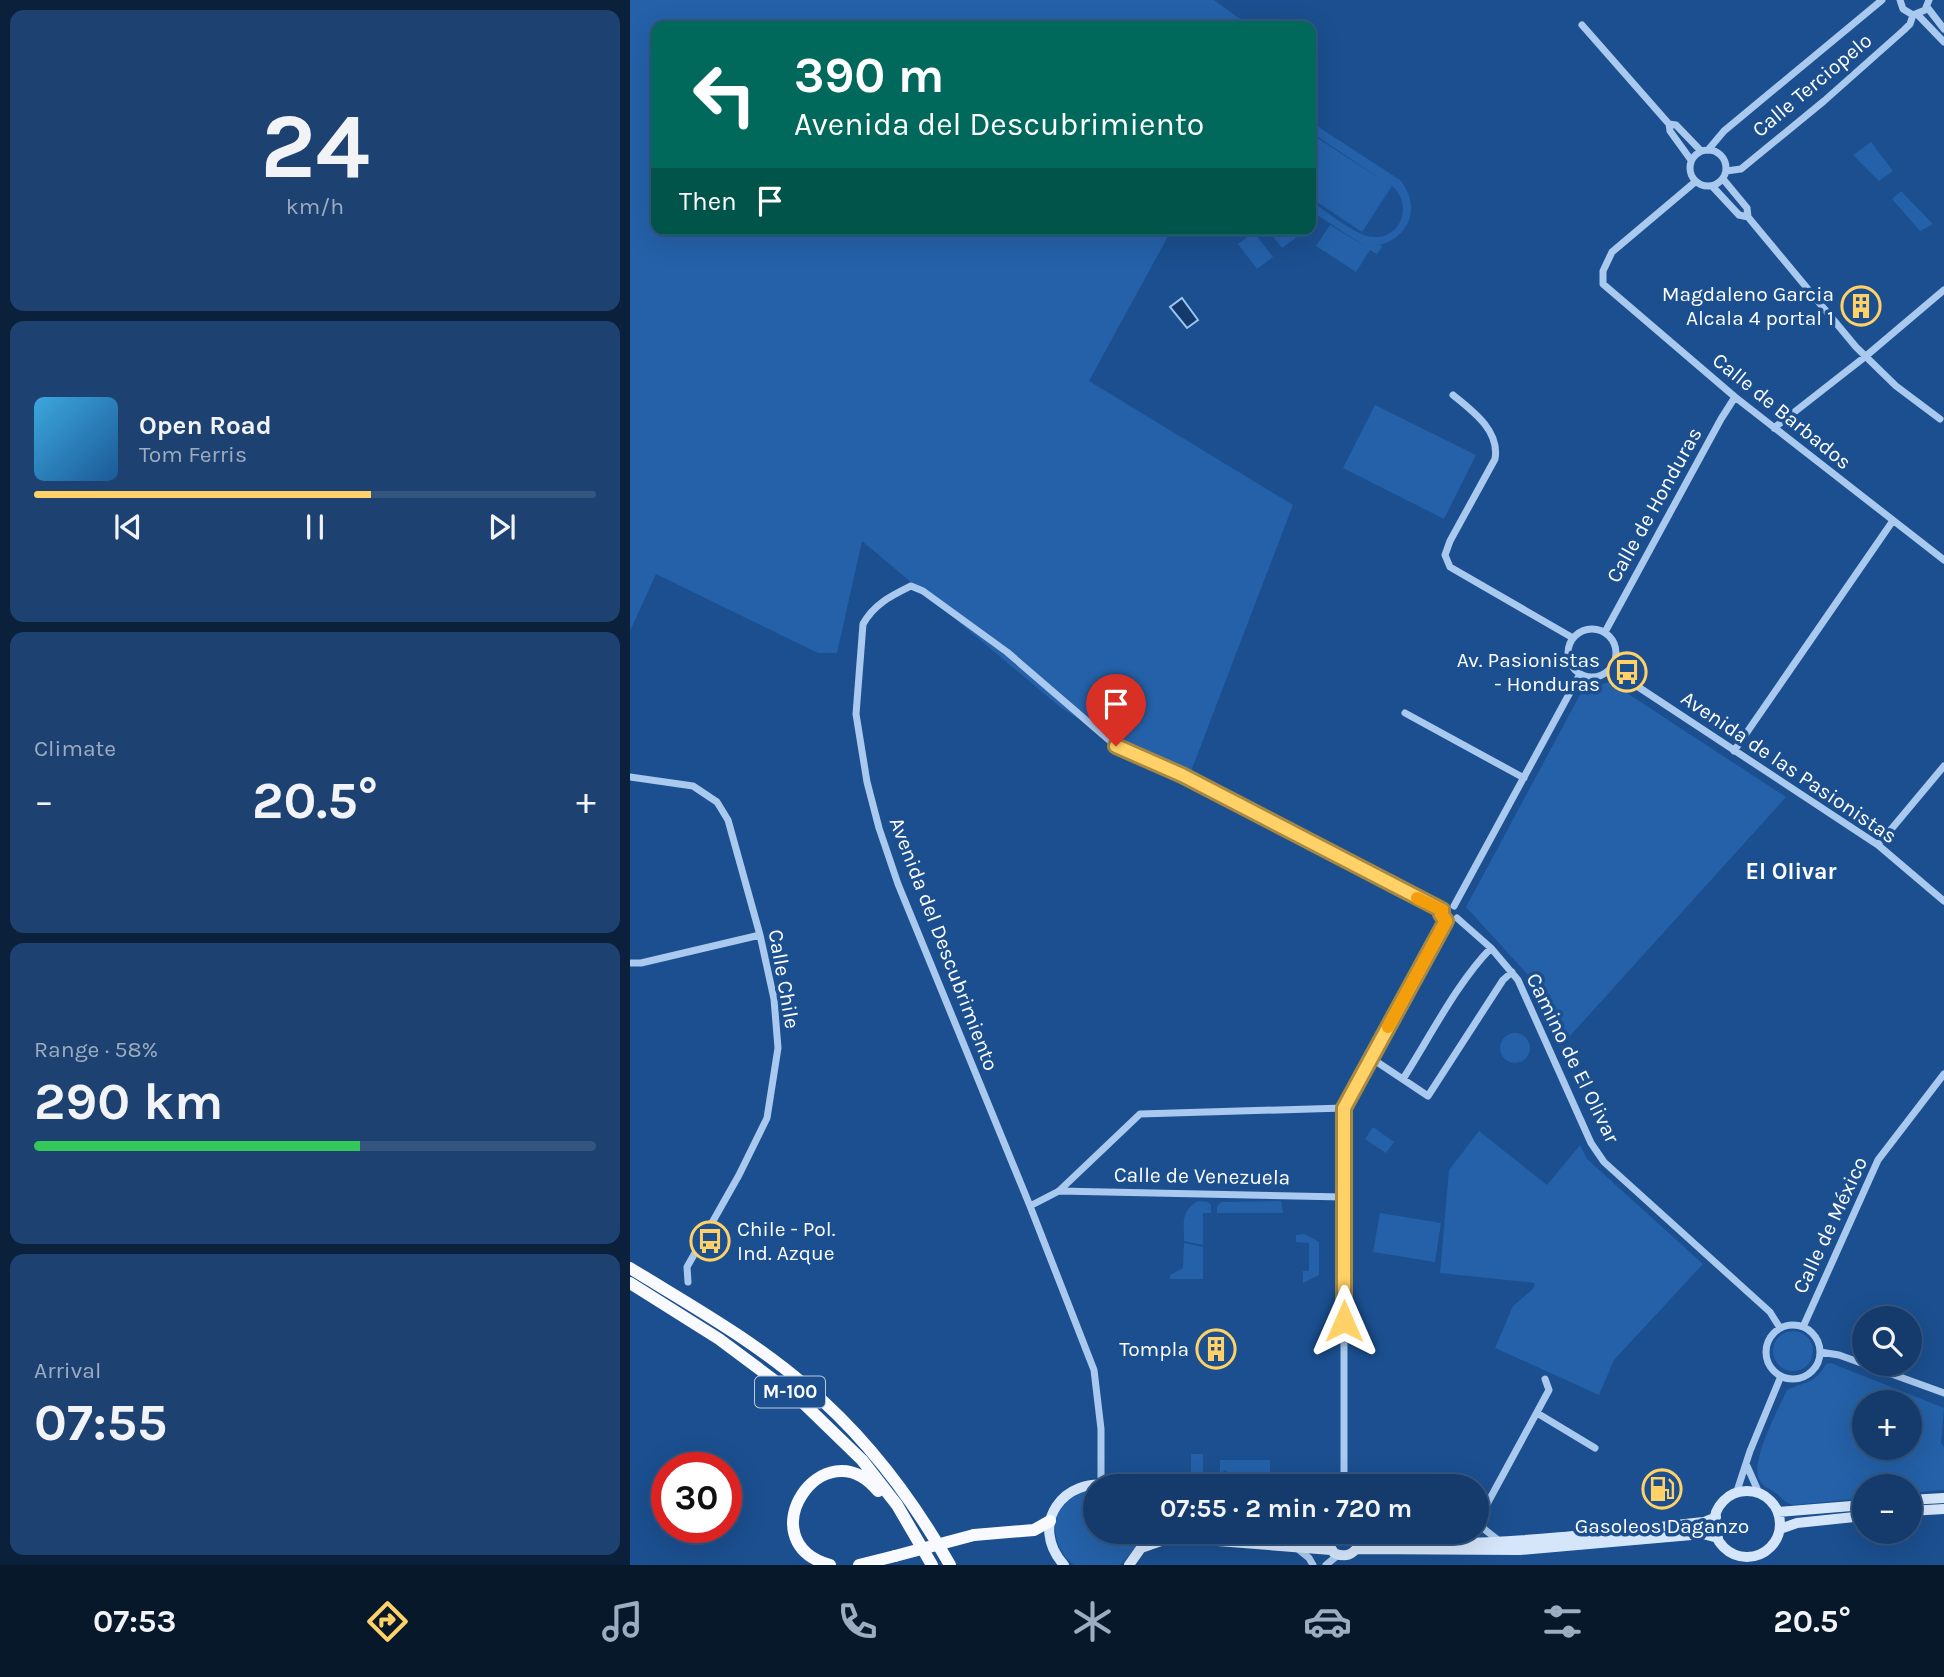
<!DOCTYPE html>
<html lang="en">
<head>
<meta charset="utf-8">
<style>
  :root { --surface:#143b6b; --page:#1d4271; --text:#f1f3f6; --muted:#9dadc1; --line:#33557e; --accent:#ffd166 }
  body { margin:0; font-family:Karla,sans-serif; background:var(--page); color:var(--text); height:100vh; display:flex; flex-direction:column; font-size:26px; white-space:nowrap }
  * { box-sizing:border-box; margin:0 }
  p { font-size:23px; color:var(--muted) }
  .icon { flex:none; width:38px; height:38px; fill:none; stroke:currentColor; stroke-width:2; stroke-linecap:round; stroke-linejoin:round }
  .map { position:relative; flex:1; overflow:hidden }
  .panel { display:flex; flex-direction:column; gap:10px; padding:10px; background:#0b203b; width:630px }
  .panel>* { flex:none }
  .hud { position:absolute; left:21px; top:21px; width:665px; height:214px; border-radius:14px; box-shadow:0 7px 28px #0002,0 0 0 2px var(--line); background:#00695c; color:#fff; overflow:hidden }
  .buttons { position:absolute; left:1222px; top:1306px; display:grid; gap:14px }
  .buttons a { display:grid; place-items:center; width:70px; height:70px; border-radius:50%; background:var(--surface); box-shadow:0 7px 28px #0002,0 0 0 2px var(--line); font-size:35px }
  .speed { position:absolute; left:21px; top:1452px; display:flex; gap:14px; font-size:35px; font-weight:700; text-align:center }
  .speed>* { display:grid; place-content:center; width:91px; height:91px; border-radius:50%; background:var(--surface); box-shadow:0 7px 28px #0002,0 0 0 2px var(--line); line-height:1 }
  .speed .limit { border:10px solid #d22; background:#fff; color:#111 }
  .pin { position:absolute; display:grid; place-items:center; width:60px; height:60px; color:#fff; margin:-72px -30px; border-radius:50% 50% 50% 0; rotate:-45deg; box-shadow:0 0 7px #0007 }
  .pin .icon { rotate:45deg }
  .me { position:absolute; width:77px; margin:-38px; rotate:0deg; stroke-linejoin:round; filter:drop-shadow(0 0 5px #0008) }
  .turn { display:flex; align-items:center; gap:24px; height:147px; padding:0 28px; font-size:32px }
  .turn .icon { width:91px; height:91px; stroke-width:2.5 }
  .turn b { display:block; font-size:49px; line-height:60px }
  .then { display:flex; align-items:center; height:66px; padding:0 28px; background:#0003; gap:14px; font-size:26px }
  .big { font-size:52px; font-weight:700; line-height:1.1 }
  .panel .widget { flex:1; display:flex; flex-direction:column; justify-content:center; gap:10px; min-width:0; padding:0 24px; border-radius:14px; background:var(--page) }
  .panel .dial { align-items:center; gap:0 }
  .dial b { font-size:91px; line-height:1 }
  .song { display:flex; align-items:center; gap:21px }
  .cover { width:84px; height:84px; border-radius:10px; background:linear-gradient(135deg,hsl(200 70% 55%),hsl(210 70% 35%)) }
  .played { height:7px; border-radius:4px; background:linear-gradient(90deg,var(--accent) 60%,var(--line) 60%) }
  .keys { display:flex; justify-content:space-around; direction:ltr }
  .heat { display:flex; justify-content:space-between; align-items:center; font-size:38px; direction:ltr }
  .charge { height:10px; border-radius:5px; background:linear-gradient(90deg,#34c759 58%,var(--line) 0) }
  .trip { position:absolute; left:453px; top:1474px; width:406px; height:70px; border-radius:35px; background:var(--surface); box-shadow:0 7px 28px #0002,0 0 0 2px var(--line); font-weight:700; line-height:70px; text-align:center }
  .tabs { display:flex; height:112px; justify-content:space-around; align-items:center; background:#08182b; color:var(--muted) }
  .tabs .icon { width:49px; height:49px }
  .tabs .active { color:var(--accent) }
  .tabs b { font-size:32px; color:var(--text) }
  main { display:flex; flex:1; min-height:0 }
  .map>svg:first-child { display:block }
</style>
</head>
<body>
<main>
<section class="panel">
<div class="widget dial"><b>24</b><p>km/h</p></div>
<div class="widget">
<div class="song"><i class="cover"></i><div><b>Open Road</b><p>Tom Ferris</p></div></div>
<div class="played"></div>
<div class="keys"><svg class="icon" aria-label="previous" viewBox="0 0 24 24"><path d="M18 5L8 12l10 7zM5 5v14"/></svg><svg class="icon" aria-label="pause" viewBox="0 0 24 24"><path d="M8 5v14M16 5v14"/></svg><svg class="icon" aria-label="next" viewBox="0 0 24 24"><path d="M6 5l10 7-10 7zM19 5v14"/></svg></div>
</div>
<div class="widget"><p>Climate</p>
<div class="heat"><a>−</a><b class="big">20.5°</b><a>+</a></div>
</div>
<div class="widget"><p>Range · 58%</p><b class="big">290 km</b><div class="charge"></div></div>
<div class="widget"><p>Arrival</p><b class="big">07:55</b></div>
</section>
<div class="map">
<svg width="1314" height="1565" viewBox="0 0 1314 1565">
  <rect width="100%" height="100%" fill="#1b4f8f"/>
  <!-- green -->
  <path fill="#2461a8" fill-rule="evenodd" d="M 0,0 L 584,0 L 620,26 L 26,26 L 26,229 L 542,229 L 459,381 L 663,505 L 555,787 L 430,707 L 232,541 L 207,653 L 188,653 L 26,574 L 0,631 Z
    M 681,122 L 770,180 C 791,205 781,236 750,245 L 752,247 L 747,254 L 740,250 L 726,272 L 686,246 L 700,225 L 738,248 L 681,211 L 681,201 C 696,211 726,236 743,237 C 772,239 783,204 762,186 L 732,232 L 681,198 L 681,134 L 752,180 L 681,132 Z
    M 1241,142 L 1263,171 L 1249,181 L 1223,155 Z
    M 1271,191 L 1303,224 L 1290,231 L 1262,199 Z
    M 637,229 L 659,229 L 666,238 L 652,248 Z
    M 624,232 L 643,257 L 627,269 L 608,244 Z
    M 745,405 L 846,455 L 814,519 L 713,468 Z
    M 980,682 L 1156,797 L 930,1047 L 898,975 L 836,907 L 953,689 Z
    M870 1048a15 15 0 1 1 30 0a15 15 0 1 1-30 0Z
    M 743,1127 L 764,1142 L 756,1153 L 735,1139 Z
    M 849,1131 L 917,1185 L 950,1145 L 957,1159 L 1073,1264 L 984,1360 L 969,1395 L 865,1348 L 883,1306 L 903,1289 L 905,1283 L 810,1273 L 819,1170 Z
    M 568,1201 L 578,1202 L 581,1205 L 581,1213 L 573,1213 L 573,1245 L 554,1241 C 554,1223 550,1211 568,1201 Z
    M 651,1201 L 653,1213 L 587,1213 L 587,1206 L 591,1202 Z
    M 750,1213 L 811,1223 L 805,1262 L 743,1252 Z
    M 675,1234 L 689,1242 L 689,1275 L 673,1283 L 673,1271 L 679,1271 L 679,1243 L 666,1242 L 666,1235 Z
    M 554,1243 L 573,1247 L 573,1279 L 540,1279 L 540,1275 L 553,1268 Z
    M1143 1351a20 20 0 1 1 40 0a20 20 0 1 1-40 0Z
    M 1201,1363 L 1314,1408 L 1311,1443 L 1314,1447 L 1314,1490 L 1279,1493 L 1279,1486 L 1234,1486 L 1234,1498 L 1164,1505 C 1154,1503 1153,1498 1146,1493 C 1139,1488 1133,1487 1129,1479 C 1120,1461 1149,1408 1157,1390 C 1175,1381 1184,1385 1196,1364 ZM 1234,1402 L 1279,1402 L 1279,1447 L 1234,1447 Z
    M 561,1454 L 573,1454 L 573,1486 L 568,1486 L 561,1472 Z
    M 590,1460 L 640,1460 L 640,1473 L 599,1473 L 595,1470 L 590,1474 Z
    M 465,1488 L 466,1531 L 509,1531 L 505,1548 L 490,1565 L 444,1565 C 421,1549 417,1510 444,1495 C 450,1491 459,1490 465,1488 Z"/>
  <!-- water -->
  <path fill="#123a6d" stroke="#9cc4f0" stroke-width="2" d="M 552,298 L 568,320 L 557,328 L 540,307 Z"/>
  <g fill="none" stroke-linecap="round" stroke-linejoin="round">
    <!-- minor -->
    <path stroke="#a9c9ee" stroke-width="7" d="M 1270,0 L 1273,9 L 1283,15 L 1295,10 L 1299,0
      M 1297,7 L 1314,29
      M 1287,14 L 1314,42
      M 952,25 L 1039,124 L 1040,131 L 1061,160
      M 1039,124 L 1046,125 L 1071,151
      M1060 168a18 18 0 1 1 36 0a18 18 0 1 1-36 0Z
      M 1078,150 L 1094,131 L 1252,0
      M 1096,171 L 1111,169 L 1194,101 L 1274,30 L 1280,24 L 1283,15
      M 1065,182 L 982,252 L 973,271 L 973,284 L 1105,397 L 1314,560
      M 1082,186 L 1109,215 L 1118,217 L 1117,208 L 1093,179
      M 1118,217 L 1226,347 L 1266,386 L 1310,419
      M 823,395 C 843,411 870,431 865,459 L 820,541 L 815,555 L 820,567 L 943,638
      M 1144,428 L 1236,356 L 1314,290
      M938 653a24 24 0 1 1 48 0a24 24 0 1 1-48 0Z
      M 975,632 L 1091,419 L 1105,397
      M 981,669 L 1248,845 L 1314,901
      M 775,713 L 894,778
      M 1104,751 L 1262,522
      M 0,777 L 63,786 L 87,802 L 98,820 L 130,935 L 144,999 L 148,1048 L 137,1118 L 109,1175 L 57,1267 L 58,1282
      M 1248,845 L 1314,766
      M 824,906 L 950,674
      M 827,918 L 861,948 L 888,980 L 961,1143 L 974,1162 L 1140,1312 L 1150,1328
      M 0,963 L 11,963 L 130,935
      M 741,1058 L 798,1096 L 873,980 L 882,972
      M 773,1079 C 800,1037 826,984 861,948
      M 429,1191 L 714,1197
      M 400,1206 L 429,1191 L 510,1114 L 714,1108
      M1136 1352a27 27 0 1 1 54 0a27 27 0 1 1-54 0Z
      M 1173,1327 L 1248,1160 L 1314,1074
      M 1190,1352 L 1209,1355 L 1314,1393
      M 907,1413 L 965,1448
      M 1117,1466 L 1129,1493
      M 471,1483 L 471,1429 L 464,1370 L 400,1206 L 268,884 L 249,828 L 237,782 L 226,714 L 233,624 C 244,604 261,596 281,586 L 293,591 L 377,652 L 486,746 L 552,775 L 812,910
      M 714,1486 L 714,1108 L 815,921
      M 1106,1494 L 1120,1451 L 1151,1376
      M 850,1517 L 919,1390 L 915,1379
      M 847,1521 L 850,1517 L 854,1529 L 868,1540
      M 825,1541 L 839,1531
      M 668,1549 L 679,1558 L 683,1565
      M 696,1565 L 708,1555"/>
    <!-- secondary -->
    <path stroke="#d6e6fa" stroke-width="10" d="M1084 1524a33 33 0 1 1 66 0a33 33 0 1 1-66 0Z
      M 1279,1500 L 1314,1498
      M 1279,1511 L 1314,1509
      M 1148,1512 L 1234,1505
      M 1150,1529 L 1167,1523 L 1234,1516
      M 596,1531 L 690,1536 L 698,1534
      M 729,1536 L 738,1539 C 766,1540 795,1543 823,1543 C 907,1542 991,1531 1074,1522 L 1086,1517
      M 699,1545 L 704,1553 C 715,1558 724,1555 729,1544
      M 511,1548 L 534,1540 L 549,1538 L 701,1550
      M 727,1549 L 890,1550 L 1073,1534 L 1088,1538
      M 434,1565 C 398,1525 433,1475 483,1486
      M 499,1565 L 511,1548 L 514,1531"/>
    <!-- trunk -->
    <path stroke="#f8faff" stroke-width="12" d="M 0,1268 C 60,1305 123,1340 177,1387 C 236,1437 282,1498 320,1565
      M 0,1283 L 89,1339 L 168,1398 L 232,1460 L 267,1505 L 302,1565
      M 344,1535 L 404,1530 L 420,1521
      M 200,1565 C 116,1541 194,1425 248,1491
      M 229,1565 L 265,1556"/>
    <!-- trunk-bridge -->
    <path stroke="#f8faff" stroke-width="12" d="M 265,1556 L 344,1535"/>
  </g>
  <g fill="none" stroke-linecap="round" stroke-linejoin="round">
    <!-- route casing -->
    <g stroke="#a68842" stroke-width="18">
      <path id="route" d="M 486,746 L 552,775 L 812,910 L 811,914 L 816,921 L 714,1108 L 714,1321"/>
    </g>
    <!-- route -->
    <use href="#route" stroke="#ffd166" stroke-width="12"/>
    <!-- slow -->
    <path stroke="#f59e0b" stroke-width="12" d="M 758,1027 L 816,921 L 811,914 L 812,910 L 787,898"/>
  </g>
  <!-- icons -->
  <defs>
    <g id="building-ring" transform="scale(2.0125)"><circle r="9.5" fill="#1b4f8f" stroke="#ffd166" stroke-width="1.5"/><path d="M-4-6H4V6H1V3H-1V6H-4ZM-2.5-4.3h1.7v1.8h-1.7ZM.8-4.3h1.7v1.8H.8ZM-2.5-1h1.7V.8h-1.7ZM.8-1h1.7V.8H.8Z" fill="#ffd166"/></g>
    <g id="bus-ring" transform="scale(2.0125)"><circle r="9.5" fill="#1b4f8f" stroke="#ffd166" stroke-width="1.5"/><path d="M-5-6H5V4H4V6H2V4H-2V6H-4V4H-5ZM-3.5-4V0h7V-4ZM-3.5 1.2v1.5H-2V1.2ZM2 1.2v1.5H3.5V1.2Z" fill="#ffd166"/></g>
    <g id="fuel-ring" transform="scale(2.0125)"><circle r="9.5" fill="#1b4f8f" stroke="#ffd166" stroke-width="1.5"/><path d="M-5.5-6h7V0h2V4h1.3V-2.5L3-4.5l.8-.8L6-3V5H2.5V1h-1V6h-7ZM-4.2-4.7v3.2H.2V-4.7Z" fill="#ffd166"/></g>
  </defs>
  <g fill-rule="evenodd">
    <use href="#building-ring" x="1231" y="306"/>
    <use href="#bus-ring" x="997" y="672"/>
    <use href="#bus-ring" x="80" y="1241"/>
    <use href="#building-ring" x="586" y="1349"/>
    <use href="#fuel-ring" x="1032" y="1489"/>
  </g>
  <g text-anchor="middle" dominant-baseline="central" stroke-width="7" stroke-linejoin="round" paint-order="stroke">
    <!-- shield labels -->
    <rect fill="#1b4f8f" stroke="#bbcadd" stroke-width="2" x="125" y="1376.5" width="70" height="31" rx="5"/>
    <g font-size="19" font-weight="bold" fill="#fff">
      <text x="160" y="1392">M-100</text>
    </g>
    <!-- street labels -->
    <g font-size="21" fill="#fff" stroke="#1b4f8f">
      <text transform="translate(1182 85) rotate(-40)">Calle Terciopelo</text>
      <text transform="translate(1152 411) rotate(39)">Calle de Barbados</text>
      <text transform="translate(1024 505) rotate(-61)">Calle de Honduras</text>
      <text transform="translate(1159 767) rotate(34)">Avenida de las Pasionistas</text>
      <text transform="translate(314 944) rotate(69)">Avenida del Descubrimiento</text>
      <text transform="translate(154 979) rotate(80)">Calle Chile</text>
      <text transform="translate(943 1058) rotate(64)">Camino de El Olivar</text>
      <text transform="translate(572 1176) rotate(1)">Calle de Venezuela</text>
      <text transform="translate(1200 1225) rotate(-65)">Calle de México</text>
    </g>
    <!-- poi labels -->
    <g font-size="21" fill="#fff" stroke="#1b4f8f" text-anchor="end">
      <text x="1204" y="294">Magdaleno Garcia<tspan x="1204" dy="24">Alcala 4 portal 1</tspan></text>
      <text x="970" y="660">Av. Pasionistas<tspan x="970" dy="24">- Honduras</tspan></text>
      <text x="107" y="1229" text-anchor="start">Chile - Pol.<tspan x="107" dy="24">Ind. Azque</tspan></text>
      <text x="559" y="1349">Tompla</text>
      <text x="1032" y="1526" text-anchor="middle">Gasoleos Daganzo</text>
    </g>
    <!-- neighbourhood labels -->
    <g font-size="23" font-weight="bold" fill="#fff" stroke="#1b4f8f">
      <text x="1161" y="871">El Olivar</text>
    </g>
  </g>
</svg>
<div class="buttons">
<a><svg class="icon" aria-label="search" viewBox="0 0 24 24"><circle cx="10" cy="10" r="6"/><path d="M15 15l6 6"/></svg></a>
<a>+</a>
<a>−</a>
</div>
<div class="speed"><div class="limit">30</div></div>
<div class="pin" style="left:486px;top:746px;background:#d93025"><svg class="icon" aria-label="arrive" viewBox="0 0 24 24"><path d="M6 21V4h12l-3 4 3 4H6"/></svg></div>
<svg class="me" style="left:714px;top:1321px" viewBox="-20 -20 40 40"><path d="M0-17L14 15 0 8-14 15z" fill="#ffd166" stroke="#fff" stroke-width="4"/></svg>
<div class="trip">07:55 · 2 min · 720 m</div>
<div class="hud">
<div class="turn"><svg class="icon" aria-label="left" viewBox="0 0 24 24"><path d="M17 20v-9H6M10 6l-5 5 5 5"/></svg><div><b>390 m</b>Avenida del Descubrimiento</div></div>
<div class="then">Then<svg class="icon" aria-label="arrive" viewBox="0 0 24 24"><path d="M6 21V4h12l-3 4 3 4H6"/></svg></div>
</div>
</div>
</main>
<nav class="tabs">
<b>07:53</b>
<svg class="icon active" aria-label="directions" viewBox="0 0 24 24"><path d="M12 3l9 9-9 9-9-9zM9 14v-3h6M13 9l2 2-2 2"/></svg>
<svg class="icon" aria-label="music" viewBox="0 0 24 24"><path d="M9 18V5l10-2v13"/><circle cx="6" cy="18" r="3"/><circle cx="16" cy="16" r="3"/></svg>
<svg class="icon" aria-label="phone" viewBox="0 0 24 24"><path d="M5 4h4l2 5-3 2q2 4 5 5l2-3 5 2v4C11 20 4 13 5 4z"/></svg>
<svg class="icon" aria-label="climate" viewBox="0 0 24 24"><path d="M12 3v18M4 7l16 10M4 17L20 7"/></svg>
<svg class="icon" aria-label="car" viewBox="0 0 24 24"><path d="M5 17H2v-5l4-1 3-4h7l3 4 3 1v5h-3M9 17h6M6 11h13"/><circle cx="7" cy="17" r="2"/><circle cx="17" cy="17" r="2"/></svg>
<svg class="icon" aria-label="filters" viewBox="0 0 24 24"><path d="M4 7h16M4 17h16"/><circle cx="9" cy="7" r="2"/><circle cx="15" cy="17" r="2"/></svg>
<b>20.5°</b>
</nav>
</body>
</html>
